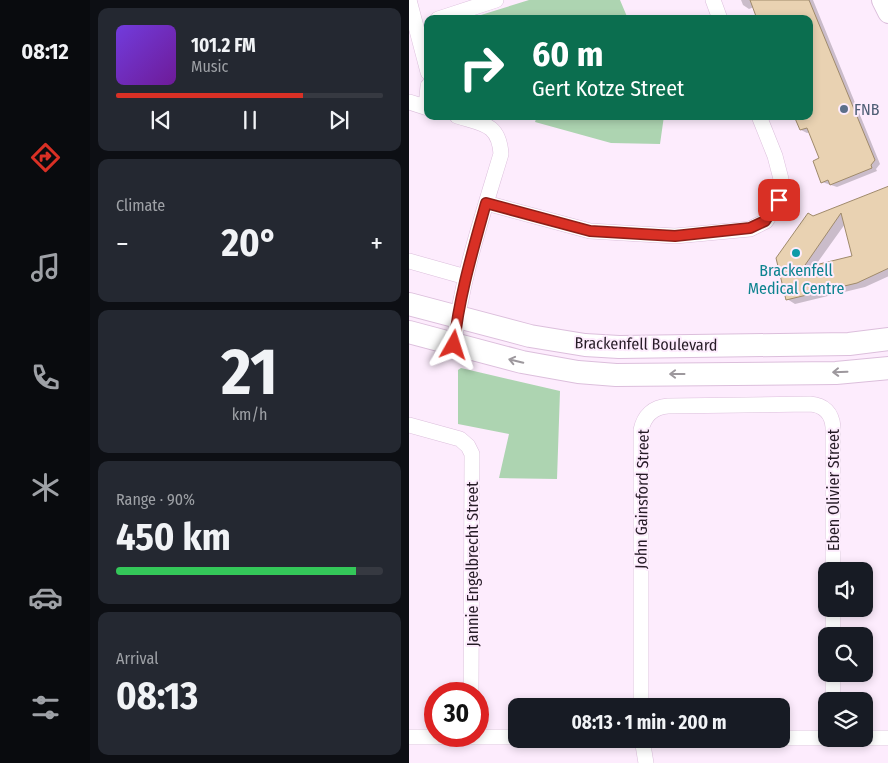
<!DOCTYPE html>
<html lang="en">
<head>
<meta charset="utf-8">
<style>
  :root { --surface:#171b24; --page:#242831; --text:#f1f3f6; --muted:#9ea1a6; --line:#363941; --accent:#d93025 }
  body { margin:0; font-family:"Fira Sans Condensed",sans-serif; background:var(--page); color:var(--text); height:100vh; display:flex; flex-direction:column; font-size:19px; white-space:nowrap }
  * { box-sizing:border-box; margin:0 }
  p { font-size:16px; color:var(--muted) }
  .icon { flex:none; width:28px; height:28px; fill:none; stroke:currentColor; stroke-width:2; stroke-linecap:round; stroke-linejoin:round }
  .map { position:relative; flex:1; overflow:hidden }
  .drawer { display:flex; flex-direction:column; gap:8px; padding:8px; background:#0d0f14; width:319px }
  .drawer>* { flex:none }
  .hud { position:absolute; left:15px; top:15px; width:389px; height:105px; border-radius:10px; box-shadow:0 2px 8px #0003; background:#0b6e4f; color:#fff; overflow:hidden }
  .controls { position:absolute; left:409px; top:562px; display:grid; gap:10px }
  .controls a { display:grid; place-items:center; width:55px; height:55px; border-radius:10px; background:var(--surface); box-shadow:0 2px 8px #0003; font-size:25px }
  .speed { position:absolute; left:15px; top:682px; display:flex; gap:10px; font-size:25px; font-weight:700; text-align:center }
  .speed>* { display:grid; place-content:center; width:65px; height:65px; border-radius:50%; background:var(--surface); box-shadow:0 2px 8px #0003; line-height:1 }
  .speed .limit { border:8px solid #d22; background:#fff; color:#111 }
  .pin { position:absolute; display:grid; place-items:center; width:42px; height:42px; color:#fff; margin:-21px; border-radius:10px; box-shadow:0 2px 8px #0006 }
  .me { position:absolute; width:55px; margin:-28px; rotate:6deg; stroke-linejoin:round; filter:drop-shadow(0 0 4px #0008) }
  .turn { display:flex; align-items:center; gap:18px; height:105px; padding:0 25px; font-size:22px }
  .turn .icon { width:65px; height:65px; stroke-width:2.5 }
  .turn b { display:block; font-size:35px; line-height:42px }
  .big { font-size:38px; font-weight:700; line-height:1.1 }
  .drawer .widget { flex:1; display:flex; flex-direction:column; justify-content:center; gap:8px; min-width:0; padding:0 18px; border-radius:10px; background:var(--page) }
  .drawer .dial { align-items:center; gap:0 }
  .dial b { font-size:65px; line-height:1 }
  .song { display:flex; align-items:center; gap:15px }
  .cover { width:60px; height:60px; border-radius:8px; background:linear-gradient(135deg,hsl(260 70% 55%),hsl(280 70% 35%)) }
  .played { height:5px; border-radius:2px; background:linear-gradient(90deg,var(--accent) 70%,var(--line) 70%) }
  .keys { display:flex; justify-content:space-around; direction:ltr }
  .heat { display:flex; justify-content:space-between; align-items:center; font-size:28px; direction:ltr }
  .charge { height:8px; border-radius:4px; background:linear-gradient(90deg,#34c759 90%,var(--line) 0) }
  .trip { position:absolute; left:99px; top:698px; width:282px; height:50px; border-radius:10px; background:var(--surface); box-shadow:0 2px 8px #0003; font-weight:700; line-height:50px; text-align:center }
  main { display:flex; flex:1; min-height:0 }
  .dock { display:flex; flex-direction:column; width:90px; justify-content:space-around; align-items:center; background:#090b0e; color:var(--muted) }
  .dock .icon { width:35px; height:35px }
  .dock .active { color:var(--accent) }
  .dock b { font-size:22px; color:var(--text) }
  .map>svg:first-child { display:block }
</style>
</head>
<body>
<main>
<nav class="dock">
<b>08:12</b>
<svg class="icon active" aria-label="directions" viewBox="0 0 24 24"><path d="M12 3l9 9-9 9-9-9zM9 14v-3h6M13 9l2 2-2 2"/></svg>
<svg class="icon" aria-label="music" viewBox="0 0 24 24"><path d="M9 18V5l10-2v13"/><circle cx="6" cy="18" r="3"/><circle cx="16" cy="16" r="3"/></svg>
<svg class="icon" aria-label="phone" viewBox="0 0 24 24"><path d="M5 4h4l2 5-3 2q2 4 5 5l2-3 5 2v4C11 20 4 13 5 4z"/></svg>
<svg class="icon" aria-label="climate" viewBox="0 0 24 24"><path d="M12 3v18M4 7l16 10M4 17L20 7"/></svg>
<svg class="icon" aria-label="car" viewBox="0 0 24 24"><path d="M5 17H2v-5l4-1 3-4h7l3 4 3 1v5h-3M9 17h6M6 11h13"/><circle cx="7" cy="17" r="2"/><circle cx="17" cy="17" r="2"/></svg>
<svg class="icon" aria-label="filters" viewBox="0 0 24 24"><path d="M4 7h16M4 17h16"/><circle cx="9" cy="7" r="2"/><circle cx="15" cy="17" r="2"/></svg>
</nav>
<section class="drawer">
<div class="widget">
<div class="song"><i class="cover"></i><div><b>101.2 FM</b><p>Music</p></div></div>
<div class="played"></div>
<div class="keys"><svg class="icon" aria-label="previous" viewBox="0 0 24 24"><path d="M18 5L8 12l10 7zM5 5v14"/></svg><svg class="icon" aria-label="pause" viewBox="0 0 24 24"><path d="M8 5v14M16 5v14"/></svg><svg class="icon" aria-label="next" viewBox="0 0 24 24"><path d="M6 5l10 7-10 7zM19 5v14"/></svg></div>
</div>
<div class="widget"><p>Climate</p>
<div class="heat"><a>−</a><b class="big">20°</b><a>+</a></div>
</div>
<div class="widget dial"><b>21</b><p>km/h</p></div>
<div class="widget"><p>Range · 90%</p><b class="big">450 km</b><div class="charge"></div></div>
<div class="widget"><p>Arrival</p><b class="big">08:13</b></div>
</section>
<div class="map">
<svg width="480" height="763" viewBox="0 0 480 763">
  <rect width="100%" height="100%" fill="#fdecfd"/>
  <!-- green -->
  <path fill="#add4b1" d="M 120,0 L 211,0 L 219,19 L 59,19 Z
    M 128,116 L 255,116 L 251,144 L 202,143 L 126,122 Z
    M 52,368 L 151,391 L 148,479 L 90,478 L 100,434 L 49,424 L 49,370 Z"/>
  <!-- shadow -->
  <path fill="#0003" fill-rule="evenodd" d="M 332,0 L 404,0 L 471,164 L 467,169 L 468,171 L 428,187 L 413,182 L 412,159 L 401,132 L 398,133 L 392,130 L 400,116 L 400,19 L 345,7 L 340,9 L 334,5 Z
    M 479,188 L 480,276 L 456,287 L 386,304 L 378,299 L 404,218 ZM 436,224 L 444,257 L 406,266 Z"/>
  <!-- building -->
  <path fill="#e9d2b2" stroke="#9f8a6b" fill-rule="evenodd" d="M 341,0 L 400,0 L 466,160 L 462,165 L 463,168 L 421,185 L 419,180 L 412,183 L 404,161 L 410,158 L 398,128 L 391,130 L 385,116 L 400,116 L 400,19 L 348,19 Z
    M 480,186 L 480,268 L 448,283 L 377,300 L 367,258 L 399,213 L 404,216 ZM 432,213 L 443,256 L 394,268 Z"/>
  <g fill="none" stroke-linecap="round" stroke-linejoin="round">
    <!-- street casing -->
    <g stroke="#dcbfdc" stroke-width="16">
      <path id="street" d="M 0,0 L 19,72
        M 304,0 L 311,19
        M 29,19 L 87,0
        M 0,102 L 19,108
        M 17,107 L 19,86
        M 77,203 L 181,231 L 266,236 L 341,229 L 357,221 L 370,200 L 372,179 L 366,156 L 350,116
        M 0,261 L 57,277
        M 45,345 C 52,279 73,217 92,154 C 90,123 73,124 48,116
        M 0,425 L 51,439 L 59,446 L 63,454 L 62,694
        M 424,636 L 424,609
        M 424,701 L 424,674
        M 232,706 L 232,430 C 235,416 244,407 259,406 L 401,404 C 415,405 423,413 424,427 L 424,571
        M 0,737 L 108,737
        M 372,738 L 418,738
        M 455,738 L 480,738
        M 233,739 L 237,763"/>
    </g>
    <!-- secondary casing -->
    <g stroke="#dcbfdc" stroke-width="24">
      <path id="secondary" d="M 474,0 L 480,12
        M 0,304 L 121,336 L 176,345 L 210,347 L 440,344 L 480,339
        M 0,332 L 113,362 L 169,372 L 207,375 L 427,373 L 480,368"/>
    </g>
    <!-- street -->
    <use href="#street" stroke="#fff" stroke-width="15"/>
    <!-- secondary -->
    <use href="#secondary" stroke="#fff" stroke-width="22"/>
  </g>
  <!-- one-way arrows -->
  <defs><path id="oneway-shaft" d="M-6 0H5M1.5-3L5.5 0L1.5 3" fill="none" stroke-width="1.6" stroke-linecap="round" stroke-linejoin="round" transform="scale(1.25)"/></defs>
  <g stroke="#9d989d">
    <use href="#oneway-shaft" transform="translate(107 361) rotate(-166)"/>
    <use href="#oneway-shaft" transform="translate(431 372) rotate(178)"/>
    <use href="#oneway-shaft" transform="translate(268 374) rotate(180)"/>
  </g>
  <g fill="none" stroke-linecap="round" stroke-linejoin="round">
    <!-- route casing -->
    <g stroke="#8d1f18" stroke-width="12">
      <path id="route" d="M 45,345 C 50,296 64,250 77,203 L 181,231 L 266,236 L 341,228 L 356,221 L 370,200"/>
    </g>
    <!-- route -->
    <use href="#route" stroke="#d93025" stroke-width="9"/>
  </g>
  <!-- markers -->
  <circle fill="#5c6f8a" stroke="#fdecfd" stroke-width="2" cx="435" cy="109" r="5"/>
  <circle fill="#0f9aa8" stroke="#fdecfd" stroke-width="2" cx="387" cy="253" r="5"/>
  <g text-anchor="middle" dominant-baseline="central" stroke-width="4" stroke-linejoin="round" paint-order="stroke">
    <!-- service labels -->
    <g font-size="16" fill="#4e5e75" stroke="#fdecfd" text-anchor="start">
      <text x="445" y="109">FNB</text>
    </g>
    <!-- culture labels -->
    <g font-size="16" fill="#0d838f" stroke="#fdecfd">
      <text x="387" y="270">Brackenfell<tspan x="387" dy="18">Medical Centre</tspan></text>
    </g>
    <!-- street labels -->
    <g font-size="16" fill="#261b26" stroke="#fdecfd">
      <text transform="translate(237 344) rotate(1)">Brackenfell Boulevard</text>
      <text transform="translate(424 490) rotate(-90)">Eben Olivier Street</text>
      <text transform="translate(233 499) rotate(-89)">John Gainsford Street</text>
      <text transform="translate(63 564) rotate(-90)">Jannie Engelbrecht Street</text>
    </g>
  </g>
</svg>
<div class="controls">
<a><svg class="icon" aria-label="sound" viewBox="0 0 24 24"><path d="M4 9h4l5-4v14l-5-4H4zM17 9q2 3 0 6"/></svg></a>
<a><svg class="icon" aria-label="search" viewBox="0 0 24 24"><circle cx="10" cy="10" r="6"/><path d="M15 15l6 6"/></svg></a>
<a><svg class="icon" aria-label="layers" viewBox="0 0 24 24"><path d="M12 4l9 5-9 5-9-5zM3 14l9 5 9-5"/></svg></a>
</div>
<div class="speed"><div class="limit">30</div></div>
<div class="pin" style="left:370px;top:200px;background:#d93025"><svg class="icon" aria-label="arrive" viewBox="0 0 24 24"><path d="M6 21V4h12l-3 4 3 4H6"/></svg></div>
<svg class="me" style="left:45px;top:345px" viewBox="-20 -20 40 40"><path d="M0-17L14 15 0 8-14 15z" fill="#d93025" stroke="#fff" stroke-width="4"/></svg>
<div class="trip">08:13 · 1 min · 200 m</div>
<div class="hud">
<div class="turn"><svg class="icon" aria-label="right" viewBox="0 0 24 24"><path d="M7 20v-9h11M14 6l5 5-5 5"/></svg><div><b>60 m</b>Gert Kotze Street</div></div>
</div>
</div>
</main>
</body>
</html>
